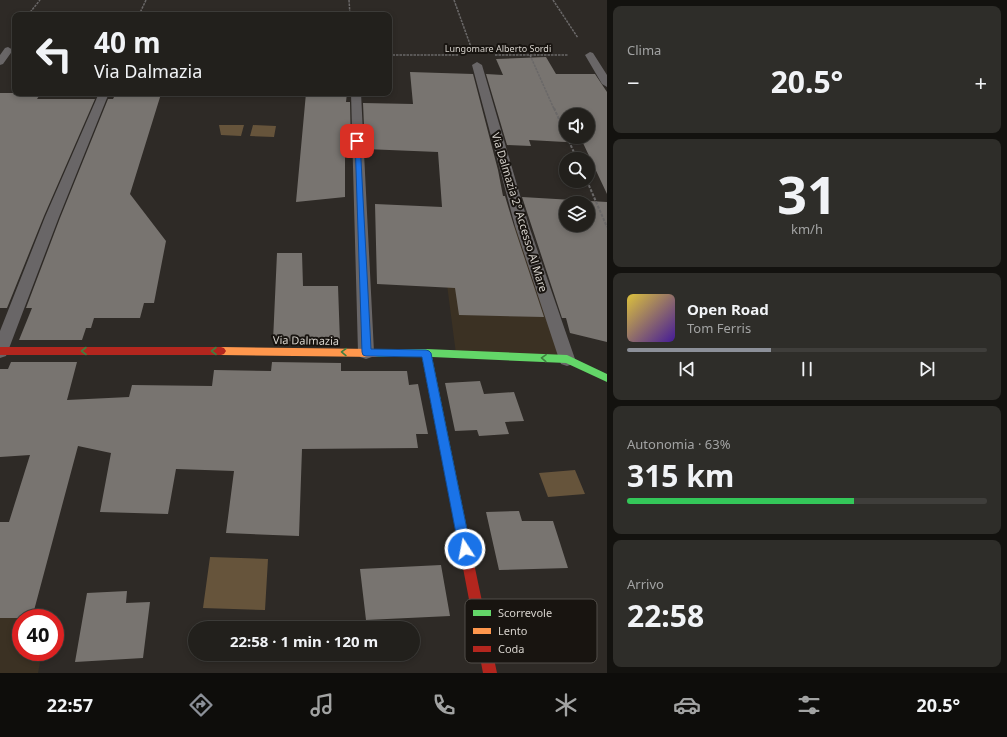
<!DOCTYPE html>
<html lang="it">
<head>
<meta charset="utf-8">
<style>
  :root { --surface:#22201c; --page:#2e2d29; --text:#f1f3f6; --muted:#a2a3a3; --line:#3f3e3b; --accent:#8c9099 }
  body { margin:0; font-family:"Noto Sans",sans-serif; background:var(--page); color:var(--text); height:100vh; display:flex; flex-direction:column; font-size:15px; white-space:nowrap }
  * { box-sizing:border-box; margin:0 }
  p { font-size:13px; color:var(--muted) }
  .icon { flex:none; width:22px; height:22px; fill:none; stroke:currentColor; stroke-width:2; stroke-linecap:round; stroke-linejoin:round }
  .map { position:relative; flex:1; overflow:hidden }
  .drawer { display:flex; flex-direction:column; gap:6px; padding:6px; background:#13120f; width:400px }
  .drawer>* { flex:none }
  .banner { position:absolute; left:12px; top:12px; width:380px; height:84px; border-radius:8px; box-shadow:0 2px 6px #0003,0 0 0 1px var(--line); background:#22201c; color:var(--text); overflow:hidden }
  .controls { position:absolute; left:559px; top:108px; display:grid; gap:8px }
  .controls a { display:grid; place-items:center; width:36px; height:36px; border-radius:50%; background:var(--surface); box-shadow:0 2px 6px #0003,0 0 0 1px var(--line); font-size:20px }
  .speed { position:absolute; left:12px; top:609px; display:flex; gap:8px; font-size:20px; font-weight:700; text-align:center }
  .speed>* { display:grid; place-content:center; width:52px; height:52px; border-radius:50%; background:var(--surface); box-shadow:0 2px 6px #0003,0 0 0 1px var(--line); line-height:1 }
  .speed .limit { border:6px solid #d22; background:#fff; color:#111 }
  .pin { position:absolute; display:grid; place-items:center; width:34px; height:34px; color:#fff; margin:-17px; border-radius:8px; box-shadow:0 2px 6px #0006 }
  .me { position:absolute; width:44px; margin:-22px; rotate:349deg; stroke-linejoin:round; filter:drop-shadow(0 0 3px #0008) }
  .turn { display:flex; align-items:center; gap:14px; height:84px; padding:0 16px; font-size:18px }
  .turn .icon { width:52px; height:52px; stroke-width:2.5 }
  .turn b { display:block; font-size:28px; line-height:34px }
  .big { font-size:30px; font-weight:700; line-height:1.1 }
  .drawer .widget { flex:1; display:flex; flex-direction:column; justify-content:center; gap:6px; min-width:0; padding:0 14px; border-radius:8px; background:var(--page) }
  .drawer .dial { align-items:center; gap:0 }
  .dial b { font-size:52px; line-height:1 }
  .song { display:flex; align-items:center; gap:12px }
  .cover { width:48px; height:48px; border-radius:6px; background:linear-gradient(135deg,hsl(50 70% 55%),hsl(260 70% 35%)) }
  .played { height:4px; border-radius:2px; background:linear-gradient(90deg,var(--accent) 40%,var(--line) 40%) }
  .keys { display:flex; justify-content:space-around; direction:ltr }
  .heat { display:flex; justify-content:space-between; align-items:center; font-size:22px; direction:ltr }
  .charge { height:6px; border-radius:3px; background:linear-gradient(90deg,#34c759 63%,var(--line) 0) }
  .trip { position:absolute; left:188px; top:621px; width:232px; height:40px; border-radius:20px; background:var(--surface); box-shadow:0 2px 6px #0003,0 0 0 1px var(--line); font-weight:700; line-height:40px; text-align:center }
  .menu { display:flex; height:64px; justify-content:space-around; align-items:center; background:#0e0d0b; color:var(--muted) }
  .menu .icon { width:28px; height:28px }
  .menu .current { color:var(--accent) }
  .menu b { font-size:18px; color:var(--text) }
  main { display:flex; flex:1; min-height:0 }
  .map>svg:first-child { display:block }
</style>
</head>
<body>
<main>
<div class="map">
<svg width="607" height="673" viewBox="0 0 607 673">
  <rect width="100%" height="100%" fill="#2e2a26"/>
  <!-- built -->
  <path fill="#3b3123" d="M 439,223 L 522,226 L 567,359 L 456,354 Z
    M 0,617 L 21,618 L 21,652 L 42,652 L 38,673 L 0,673 Z"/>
  <!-- water -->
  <path fill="#66543b" d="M 219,125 L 244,125 L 241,136 L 221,135 Z
    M 253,125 L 276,126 L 274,137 L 250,136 Z
    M 575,470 L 585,494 L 548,497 L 539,473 Z
    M 210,557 L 268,559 L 265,610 L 203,608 Z"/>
  <!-- building -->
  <path fill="#787470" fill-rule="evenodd" d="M 546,57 L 556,74 L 595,74 L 607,92 L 607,194 L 583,143 L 529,140 L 531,146 L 507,145 L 486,74 L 503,75 L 496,59 ZM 566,115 L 588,115 L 588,137 L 566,137 Z
    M 410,72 L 473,74 L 498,170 L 503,196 L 505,196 L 514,226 L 544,317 L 459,315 L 455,288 L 377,284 L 375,204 L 442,207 L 438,152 L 365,149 L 363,103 L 413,104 Z
    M 0,93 L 41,93 L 37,99 L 95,99 L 44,216 L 7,308 L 0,308 Z
    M 116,93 L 161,94 L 130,194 L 166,241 L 154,303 L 144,303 L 140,318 L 94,318 L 91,328 L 86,328 L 82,340 L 19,340 L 32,308 L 26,308 L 60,218 L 108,99 L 113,99 Z
    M 306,93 L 347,93 L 346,102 L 350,102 L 351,149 L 345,148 L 345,197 L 296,202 Z
    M 522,197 L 607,202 L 607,342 L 570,333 L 566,318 L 562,318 ZM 566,203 L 588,203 L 588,225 L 566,225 Z
    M 277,253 L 302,253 L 303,286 L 338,286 L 340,342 L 273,341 Z
    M 11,362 L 77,362 L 67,400 L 129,397 L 132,385 L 212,386 L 214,370 L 271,371 L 272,362 L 341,363 L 341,371 L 407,371 L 409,385 L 418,384 L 428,434 L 416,434 L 418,448 L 302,449 L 299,536 L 226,533 L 234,471 L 176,469 L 168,514 L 100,512 L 111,453 L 78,446 L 32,618 L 0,618 L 0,522 L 9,522 L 30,455 L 0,457 L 0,369 L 8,369 Z
    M 480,381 L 484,394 L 514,392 L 524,421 L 505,422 L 509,434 L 479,436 L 477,430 L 455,431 L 445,383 Z
    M 519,511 L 522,521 L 553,521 L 568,568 L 499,570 L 486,512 Z
    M 441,565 L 450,616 L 366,620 L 360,569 Z
    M 127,591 L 126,603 L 150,602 L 143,658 L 75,662 L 87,593 Z"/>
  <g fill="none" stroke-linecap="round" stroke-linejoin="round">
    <!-- path-far1 -->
    <path stroke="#6a6868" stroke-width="1.5" stroke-dasharray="2.5 1" stroke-linecap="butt" d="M 349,0 L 350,15
      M 454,0 L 471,47
      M 553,0 L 578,38
      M 28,15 L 40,0
      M 139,15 L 146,0
      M 389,55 L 458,55
      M 495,55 L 568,55
      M 530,55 L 554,109"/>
    <!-- path -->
    <path stroke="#6a6868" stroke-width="2" stroke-dasharray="3 1.5" stroke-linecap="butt" d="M 554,108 L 566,135
      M 567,137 L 577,159
      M 587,181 L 607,227"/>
    <!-- lane -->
    <path fill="#696667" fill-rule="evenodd" d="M 8,47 L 13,50 L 3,64 L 0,65 L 0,55 L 5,48 Z
      M 590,52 L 593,53 L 607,75 L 607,87 L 602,84 L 585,55 Z
      M 477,62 L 482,65 L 529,226 L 575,359 L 573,364 L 567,366 L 561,364 L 559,359 L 515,226 L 472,65 Z
      M 99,93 L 109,93 L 59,217 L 8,351 L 6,356 L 0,358 L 0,331 L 45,217 Z
      M 351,93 L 361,93 L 374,352 L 372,357 L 366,359 L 360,357 L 358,352 Z"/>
    <!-- fast -->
    <path fill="#63d668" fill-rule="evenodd" d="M 375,349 L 426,349 L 567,355 L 607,374 L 607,382 L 566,363 L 432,357 L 475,568 L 473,572 L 469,574 L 465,572 L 463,568 L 422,357 L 375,357 L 372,356 L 370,353 L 372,350 Z"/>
    <!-- slow -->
    <path fill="#ff974d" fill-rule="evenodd" d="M 221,347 L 375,349 L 378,350 L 380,353 L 378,356 L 375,357 L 221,355 L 218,354 L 216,351 L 218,348 Z"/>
    <!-- jam -->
    <path fill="#b3261e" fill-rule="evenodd" d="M 0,347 L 221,347 L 224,348 L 226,351 L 224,354 L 221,355 L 0,355 Z
      M 469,562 L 473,564 L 475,568 L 497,673 L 483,673 L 463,568 L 465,564 Z"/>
  </g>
  <!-- one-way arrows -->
  <defs><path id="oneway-chevron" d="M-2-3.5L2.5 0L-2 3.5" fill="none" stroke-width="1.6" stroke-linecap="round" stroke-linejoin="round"/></defs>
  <g stroke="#417f40">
    <use href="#oneway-chevron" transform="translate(84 351) rotate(180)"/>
    <use href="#oneway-chevron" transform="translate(214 351) rotate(-180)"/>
    <use href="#oneway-chevron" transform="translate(344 352) rotate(-179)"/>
    <use href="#oneway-chevron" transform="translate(544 358) rotate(-177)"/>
  </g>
  <!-- route -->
  <path fill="#1a73e8" stroke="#114b97" d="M 355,139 L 360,141 L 371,349 L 426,350 L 429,351 L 431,353 L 471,549 L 470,554 L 465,555 L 461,554 L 459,549 L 422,357 L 366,356 L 363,355 L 362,352 Z"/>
  <g text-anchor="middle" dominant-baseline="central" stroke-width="4" stroke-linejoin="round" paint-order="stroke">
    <!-- far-street labels -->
    <g font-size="9" fill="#d6d2cc" stroke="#181410">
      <text x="498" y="48">Lungomare Alberto Sordi</text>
    </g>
    <!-- street labels -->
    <g font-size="11" fill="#d6d2cc" stroke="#181410">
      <text transform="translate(520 212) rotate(73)">Via Dalmazia 2° Accesso Al Mare</text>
      <text transform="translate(306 340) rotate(1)">Via Dalmazia</text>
    </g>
  </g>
  <!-- legend -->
  <rect x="465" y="599" width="132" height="64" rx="6" fill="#181410" stroke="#514d48" stroke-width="1"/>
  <rect x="473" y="610" width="18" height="6" fill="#63d668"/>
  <rect x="473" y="628" width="18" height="6" fill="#ff974d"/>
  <rect x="473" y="646" width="18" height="6" fill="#b3261e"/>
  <g font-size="11" fill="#d6d2cc">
    <text x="498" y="617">Scorrevole</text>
    <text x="498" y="635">Lento</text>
    <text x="498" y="653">Coda</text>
  </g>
</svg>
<div class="controls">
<a><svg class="icon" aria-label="sound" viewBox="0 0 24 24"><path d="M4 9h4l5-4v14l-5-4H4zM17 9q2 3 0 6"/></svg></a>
<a><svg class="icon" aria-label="search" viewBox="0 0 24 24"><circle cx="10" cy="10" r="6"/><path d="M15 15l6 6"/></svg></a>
<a><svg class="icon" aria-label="layers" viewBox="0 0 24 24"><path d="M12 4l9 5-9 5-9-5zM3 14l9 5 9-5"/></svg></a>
</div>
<div class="speed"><div class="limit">40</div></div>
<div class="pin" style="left:357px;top:141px;background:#d93025"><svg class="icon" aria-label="arrive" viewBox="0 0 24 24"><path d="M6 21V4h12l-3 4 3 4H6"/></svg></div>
<svg class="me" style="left:465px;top:549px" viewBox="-20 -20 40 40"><circle r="17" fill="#1a73e8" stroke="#fff" stroke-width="3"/><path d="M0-11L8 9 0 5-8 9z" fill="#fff"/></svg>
<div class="trip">22:58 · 1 min · 120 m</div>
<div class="banner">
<div class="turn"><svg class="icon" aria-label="left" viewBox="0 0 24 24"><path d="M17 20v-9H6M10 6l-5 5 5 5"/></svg><div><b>40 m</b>Via Dalmazia</div></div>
</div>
</div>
<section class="drawer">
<div class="widget"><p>Clima</p>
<div class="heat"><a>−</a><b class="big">20.5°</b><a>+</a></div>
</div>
<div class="widget dial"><b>31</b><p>km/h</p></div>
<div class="widget">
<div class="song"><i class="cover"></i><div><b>Open Road</b><p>Tom Ferris</p></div></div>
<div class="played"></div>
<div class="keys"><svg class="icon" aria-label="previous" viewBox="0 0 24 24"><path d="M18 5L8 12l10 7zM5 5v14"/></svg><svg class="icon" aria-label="pause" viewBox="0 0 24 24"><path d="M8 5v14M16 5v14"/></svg><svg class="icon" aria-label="next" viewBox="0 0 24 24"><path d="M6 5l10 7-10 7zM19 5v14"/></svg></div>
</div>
<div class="widget"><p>Autonomia · 63%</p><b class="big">315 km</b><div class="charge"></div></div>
<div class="widget"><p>Arrivo</p><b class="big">22:58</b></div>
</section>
</main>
<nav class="menu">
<b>22:57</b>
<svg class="icon current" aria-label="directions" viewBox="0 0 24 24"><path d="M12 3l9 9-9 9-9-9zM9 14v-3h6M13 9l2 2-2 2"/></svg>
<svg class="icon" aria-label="music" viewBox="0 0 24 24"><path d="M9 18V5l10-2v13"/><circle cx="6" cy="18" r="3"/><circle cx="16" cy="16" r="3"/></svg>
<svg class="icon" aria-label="phone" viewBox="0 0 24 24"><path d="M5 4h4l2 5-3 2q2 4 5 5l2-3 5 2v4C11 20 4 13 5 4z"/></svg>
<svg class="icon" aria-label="climate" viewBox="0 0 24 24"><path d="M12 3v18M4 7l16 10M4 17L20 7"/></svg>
<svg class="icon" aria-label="car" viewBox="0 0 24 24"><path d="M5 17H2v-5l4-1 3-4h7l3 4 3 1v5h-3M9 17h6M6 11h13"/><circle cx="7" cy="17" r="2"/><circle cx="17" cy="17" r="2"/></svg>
<svg class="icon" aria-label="filters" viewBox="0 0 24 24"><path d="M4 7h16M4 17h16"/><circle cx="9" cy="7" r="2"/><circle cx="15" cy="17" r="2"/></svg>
<b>20.5°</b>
</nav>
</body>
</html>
